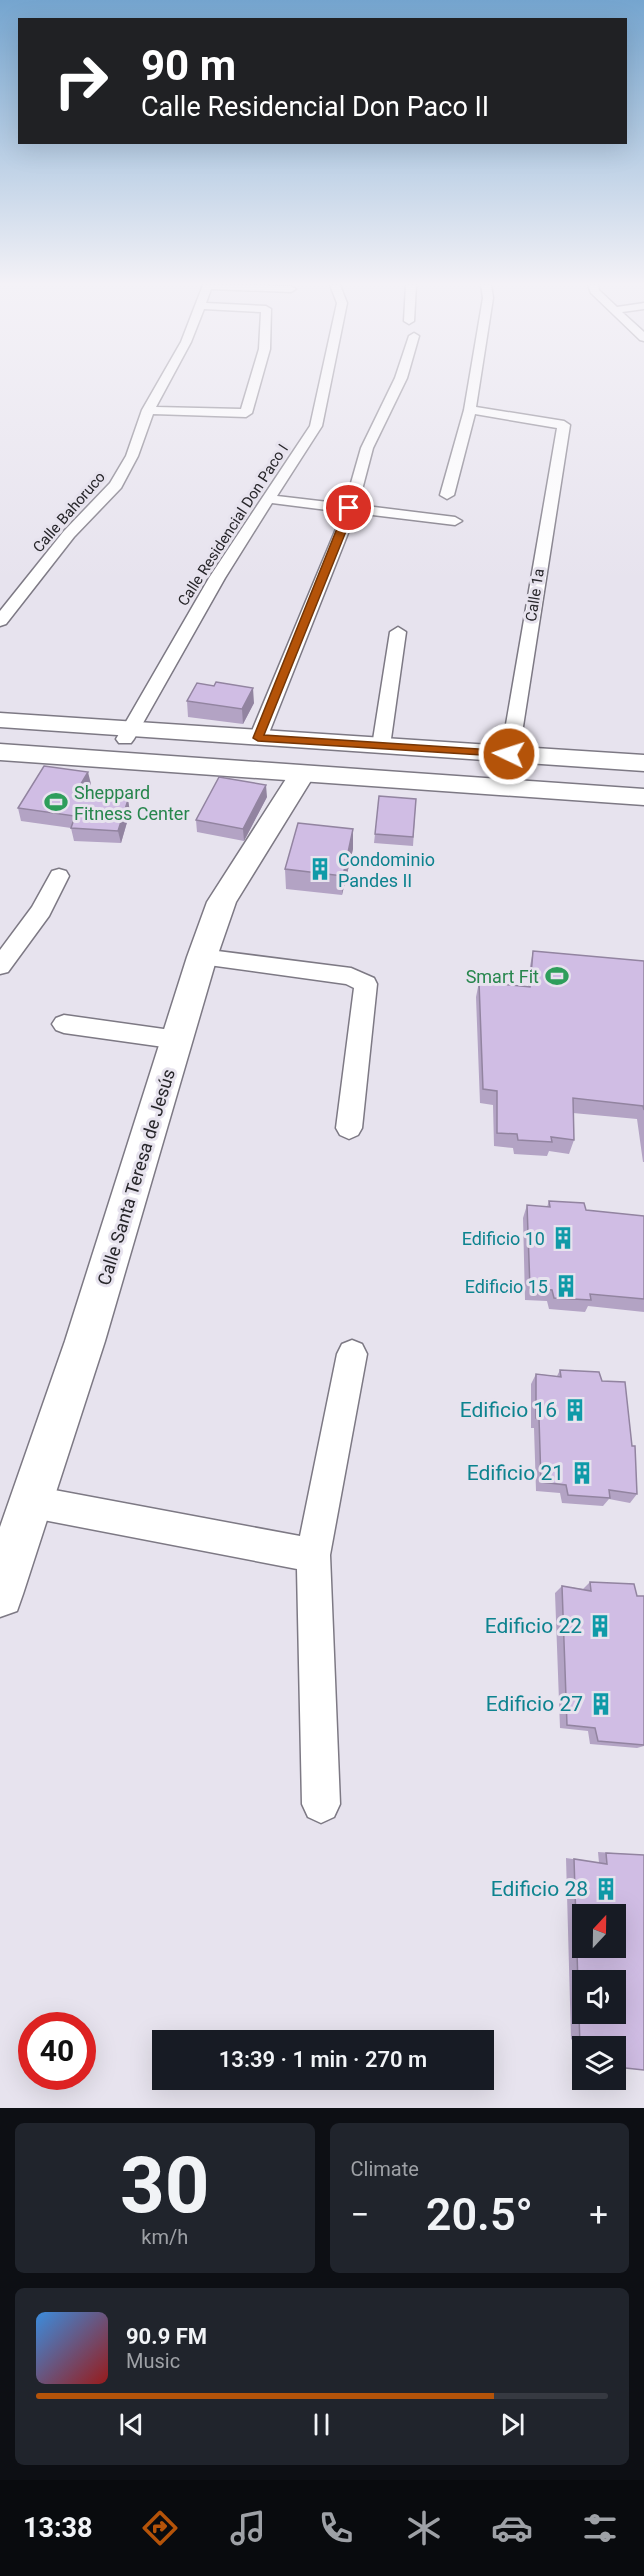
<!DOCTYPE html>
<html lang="en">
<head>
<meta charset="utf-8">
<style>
  :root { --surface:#171b24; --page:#20242c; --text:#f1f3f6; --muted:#9ea1a6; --line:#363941; --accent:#b45309 }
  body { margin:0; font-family:Roboto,sans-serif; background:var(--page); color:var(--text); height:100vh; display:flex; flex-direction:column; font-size:22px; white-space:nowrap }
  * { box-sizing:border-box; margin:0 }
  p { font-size:20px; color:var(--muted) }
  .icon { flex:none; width:33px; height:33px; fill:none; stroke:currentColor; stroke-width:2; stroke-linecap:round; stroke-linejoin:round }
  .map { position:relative; height:2108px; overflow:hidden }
  .details { display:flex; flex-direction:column; gap:15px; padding:15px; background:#0d0f14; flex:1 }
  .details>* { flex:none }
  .top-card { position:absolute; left:18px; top:18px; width:609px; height:126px; border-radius:0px; box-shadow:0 6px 24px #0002; background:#202124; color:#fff; overflow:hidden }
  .needle { width:39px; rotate:22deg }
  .fabs { position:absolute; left:572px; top:1904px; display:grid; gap:12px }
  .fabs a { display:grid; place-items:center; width:54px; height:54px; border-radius:0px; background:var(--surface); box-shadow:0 6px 24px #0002; font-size:30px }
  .speed { position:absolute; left:18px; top:2012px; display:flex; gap:12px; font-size:30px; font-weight:700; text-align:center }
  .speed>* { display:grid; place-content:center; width:78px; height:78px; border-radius:50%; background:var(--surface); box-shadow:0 6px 24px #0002; line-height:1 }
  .speed .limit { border:9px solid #d22; background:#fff; color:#111 }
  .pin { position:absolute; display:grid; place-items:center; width:51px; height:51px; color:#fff; margin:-26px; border:3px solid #fff; border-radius:50%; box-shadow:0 2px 6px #0007 }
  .me { position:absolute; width:66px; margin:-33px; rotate:274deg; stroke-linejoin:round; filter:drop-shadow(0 0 4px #0008) }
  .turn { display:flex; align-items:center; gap:21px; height:126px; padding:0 24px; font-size:27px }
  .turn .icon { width:78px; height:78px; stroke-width:2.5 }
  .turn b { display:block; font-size:42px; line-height:51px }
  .big { font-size:45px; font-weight:600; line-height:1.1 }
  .details .card { flex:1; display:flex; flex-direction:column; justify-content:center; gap:9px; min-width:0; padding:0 21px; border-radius:9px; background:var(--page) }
  .details .dial { align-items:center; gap:0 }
  .dial b { font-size:78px; line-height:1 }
  .song { display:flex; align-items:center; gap:18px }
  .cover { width:72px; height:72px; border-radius:9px; background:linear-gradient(135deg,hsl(210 70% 55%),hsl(0 70% 35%)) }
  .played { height:6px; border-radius:3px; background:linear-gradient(90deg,var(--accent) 80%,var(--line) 80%) }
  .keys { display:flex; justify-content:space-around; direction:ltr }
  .heat { display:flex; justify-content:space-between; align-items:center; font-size:33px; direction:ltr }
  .details .tiles { flex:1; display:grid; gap:15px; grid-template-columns:1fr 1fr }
  .card:last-child { grid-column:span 2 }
  .trip { position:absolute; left:152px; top:2030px; width:342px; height:60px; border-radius:0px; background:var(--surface); box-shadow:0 6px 24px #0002; font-weight:600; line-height:60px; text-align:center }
  .dock { display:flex; height:96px; justify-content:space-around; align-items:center; background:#090b0e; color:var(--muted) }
  .dock .icon { width:42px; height:42px }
  .dock .current { color:var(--accent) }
  .dock b { font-size:27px; color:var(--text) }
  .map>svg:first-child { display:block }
</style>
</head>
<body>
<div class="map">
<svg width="644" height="2108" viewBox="0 0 644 2108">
  <rect width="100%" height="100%" fill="#e7e3ee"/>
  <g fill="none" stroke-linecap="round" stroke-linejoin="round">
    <!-- street casing -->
    <g stroke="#7d7984" stroke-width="3">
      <path id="street" d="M 203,285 L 291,286 L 296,289 L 291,292 L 211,289 L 206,303 L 266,306 L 271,309 L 270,349 L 252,413 L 246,417 L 153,414 L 138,456 L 121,488 L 74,537 L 6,624 L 0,626 L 0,611 L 64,531 L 110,483 L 126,456 L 142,410 L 181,342 ZM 204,309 L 261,312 L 259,349 L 241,409 L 156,407 L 191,342 Z
        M 330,285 L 340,285 L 347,303 L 322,426 L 277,496 L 345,504 L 361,448 L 395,378 L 409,336 L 414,333 L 419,336 L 407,378 L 373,448 L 358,505 L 455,517 L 462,521 L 455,525 L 356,513 L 267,738 L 264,742 L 252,742 L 249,738 L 343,512 L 272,503 L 225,578 L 134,739 L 131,743 L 119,743 L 116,739 L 209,578 L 310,426 L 337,303 Z
        M 406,285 L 416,285 L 414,321 L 409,324 L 404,321 Z
        M 481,285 L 491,285 L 493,298 L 476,407 L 564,421 L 570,425 L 517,765 L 515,769 L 501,769 L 499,765 L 557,428 L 475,414 L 454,495 L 447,499 L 440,495 L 464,410 L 483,298 Z
        M 588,285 L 598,285 L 599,290 L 617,307 L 644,303 L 644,309 L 622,312 L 644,332 L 644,341 L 640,340 L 591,293 Z
        M 398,627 L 406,632 L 390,746 L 387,750 L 375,750 L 372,746 L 390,632 Z
        M 59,869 L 66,871 L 69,876 L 49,916 L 8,972 L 0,974 L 0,950 L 32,907 L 52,871 Z
        M 202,949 L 351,968 L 374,978 L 377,984 L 362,1128 L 358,1135 L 349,1139 L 340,1135 L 336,1128 L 354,988 L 346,984 L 194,963 L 191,957 L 194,951 Z
        M 64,1015 L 178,1031 L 186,1033 L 190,1040 L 186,1047 L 178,1049 L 64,1033 L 56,1030 L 52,1024 L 56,1018 Z
        M 352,1340 L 362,1344 L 367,1354 L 330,1555 L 340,1804 L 334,1817 L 321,1823 L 308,1817 L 302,1804 L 297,1569 L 33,1518 L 22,1513 L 17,1502 L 22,1491 L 33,1486 L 300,1536 L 337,1354 L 342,1344 Z"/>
    </g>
    <!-- secondary casing -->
    <g stroke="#7d7984" stroke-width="3">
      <path id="secondary" d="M 0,713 L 644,755 L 644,771 L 0,727 Z
        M 302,766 L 311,768 L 315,774 L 236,902 L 217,957 L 105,1341 L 23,1594 L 17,1611 L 0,1617 L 0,1527 L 65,1341 L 187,957 L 207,902 L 293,768 Z"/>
    </g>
    <!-- primary casing -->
    <g stroke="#7d7984" stroke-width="3">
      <path id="primary" d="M 0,744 L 644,789 L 644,805 L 0,760 Z"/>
    </g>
    <!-- street -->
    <use href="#street" fill="#fff" fill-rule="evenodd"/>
    <!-- secondary -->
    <use href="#secondary" fill="#fff" fill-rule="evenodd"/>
    <!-- primary -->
    <use href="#primary" fill="#fff" fill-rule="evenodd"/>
  </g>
  <!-- wall -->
  <path fill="#b3a3c4" d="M 187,701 L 254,703 L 243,724 L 188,717 Z
    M 91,784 L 84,795 L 128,800 L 130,812 L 121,843 L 74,841 L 71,828 L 21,821 L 18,808 Z
    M 267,797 L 244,841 L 197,832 L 196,820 Z
    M 416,799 L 413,846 L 374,843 L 375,834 Z
    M 353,849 L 342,895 L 286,889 L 285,869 Z
    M 533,951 L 644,961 L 644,1162 L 643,1162 L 637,1119 L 573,1113 L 574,1140 L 569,1154 L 549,1151 L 547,1156 L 514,1154 L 513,1148 L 494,1146 L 493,1105 L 480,1103 L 476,997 L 479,982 L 528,987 L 530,966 Z
    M 549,1201 L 586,1210 L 644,1216 L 644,1312 L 588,1306 L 585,1312 L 549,1309 L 547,1301 L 525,1300 L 523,1218 L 527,1205 L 547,1207 Z
    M 560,1370 L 637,1494 L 630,1503 L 609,1499 L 603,1506 L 562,1503 L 560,1493 L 536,1491 L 534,1428 L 531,1428 L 531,1384 L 536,1374 L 557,1376 Z
    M 590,1582 L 637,1596 L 644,1596 L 644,1746 L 637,1748 L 590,1744 L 588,1731 L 560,1728 L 555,1593 L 562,1586 L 583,1589 Z
    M 598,1852 L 644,1855 L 616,2067 L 615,2067 L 615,2046 L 580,2046 L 571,2039 L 566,1858 L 599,1863 Z"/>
  <!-- shaded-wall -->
  <path fill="#9284a0" d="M 253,688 L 254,703 L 243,724 L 242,709 Z
    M 88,772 L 91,784 L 78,807 L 75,794 Z
    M 266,785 L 267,797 L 244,841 L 243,829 Z
    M 128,800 L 130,812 L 121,843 L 118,831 Z
    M 353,829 L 353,849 L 342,895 L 343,876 Z"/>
  <!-- building -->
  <path fill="#d0bde4" stroke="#9284a0" stroke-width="1.5" fill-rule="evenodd" d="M 216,682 L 253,688 L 242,709 L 187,701 L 197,683 L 214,686 Z
    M 44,766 L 88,772 L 75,794 L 128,800 L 118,831 L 71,828 L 75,816 L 18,808 Z
    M 219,777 L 266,785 L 243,829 L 196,820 Z
    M 379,796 L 416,799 L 413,837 L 375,834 Z
    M 298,823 L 353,829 L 343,876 L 285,869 Z
    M 533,951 L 644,961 L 644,1110 L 643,1106 L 573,1098 L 574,1140 L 551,1137 L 552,1142 L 518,1140 L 517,1134 L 497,1133 L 497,1091 L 483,1089 L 479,982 L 530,987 Z
    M 549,1201 L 584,1203 L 586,1210 L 644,1216 L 644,1299 L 590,1294 L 591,1300 L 554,1298 L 552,1290 L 530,1288 L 527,1205 L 550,1207 Z
    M 560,1370 L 599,1372 L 602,1381 L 625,1382 L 632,1446 L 635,1446 L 637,1494 L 609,1490 L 610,1498 L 568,1495 L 566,1485 L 541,1482 L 539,1418 L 536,1418 L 536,1374 L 561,1377 Z
    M 590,1582 L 634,1584 L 637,1596 L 644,1596 L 644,1745 L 598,1741 L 595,1728 L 567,1725 L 562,1586 L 591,1591 Z
    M 606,1853 L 644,1855 L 644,2070 L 616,2067 L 615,2062 L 615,2046 L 580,2046 L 574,1859 L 607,1864 ZM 582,1914 L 615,1914 L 615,1947 L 582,1947 ZM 582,1980 L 615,1980 L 615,2013 L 582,2013 Z"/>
  <!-- sky -->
  <linearGradient id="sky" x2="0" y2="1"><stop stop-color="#75a5cf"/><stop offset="0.49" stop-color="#f4f2f7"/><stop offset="1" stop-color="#f4f2f7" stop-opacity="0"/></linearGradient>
  <rect width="644" height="580" fill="url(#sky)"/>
  <!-- route -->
  <path fill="#b45309" stroke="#753606" stroke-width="1.5" d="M 346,506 L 352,506 L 353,514 L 264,735 L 509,751 L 515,754 L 513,757 L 258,741 L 253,738 Z"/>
  <!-- icons -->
  <defs>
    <g id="stadium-bare" transform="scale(1.8)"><path d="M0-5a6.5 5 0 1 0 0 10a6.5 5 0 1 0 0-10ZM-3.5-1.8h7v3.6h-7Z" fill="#2e9e5b" stroke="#e7e3ee" stroke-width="2.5" paint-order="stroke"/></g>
    <g id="building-bare" transform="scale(1.8)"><path d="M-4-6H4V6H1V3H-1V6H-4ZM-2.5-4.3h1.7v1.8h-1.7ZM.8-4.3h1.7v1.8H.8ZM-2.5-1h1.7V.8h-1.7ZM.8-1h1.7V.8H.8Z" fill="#0f9aa8" stroke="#e7e3ee" stroke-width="2.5" paint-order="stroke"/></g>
  </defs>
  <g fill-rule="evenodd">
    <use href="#stadium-bare" x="56" y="802"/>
    <use href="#building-bare" x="320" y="869"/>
    <use href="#stadium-bare" x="557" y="976"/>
    <use href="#building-bare" x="563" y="1238"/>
    <use href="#building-bare" x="566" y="1286"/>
    <use href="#building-bare" x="575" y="1410"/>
    <use href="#building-bare" x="582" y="1473"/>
    <use href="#building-bare" x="600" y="1626"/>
    <use href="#building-bare" x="601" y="1704"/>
    <use href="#building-bare" x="606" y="1889"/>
  </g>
  <g text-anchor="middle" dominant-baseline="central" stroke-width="6" stroke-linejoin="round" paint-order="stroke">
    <!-- far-street labels -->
    <g font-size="15" fill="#27262a" stroke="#e7e3ee">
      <text transform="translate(69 512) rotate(-49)">Calle Bahoruco</text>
      <text transform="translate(233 525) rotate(-57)">Calle Residencial Don Paco I</text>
      <text transform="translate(535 595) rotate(-81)">Calle 1a</text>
    </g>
    <!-- leisure labels -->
    <g font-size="18" fill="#27864d" stroke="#e7e3ee" text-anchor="start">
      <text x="74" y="792">Sheppard<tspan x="74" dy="21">Fitness Center</tspan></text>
      <text x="539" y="976" text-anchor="end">Smart Fit</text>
    </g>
    <!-- culture labels -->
    <g font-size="18" fill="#0d838f" stroke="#e7e3ee" text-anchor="end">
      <text x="338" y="859" text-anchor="start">Condominio<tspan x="338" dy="21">Pandes II</tspan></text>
      <text x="545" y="1238">Edificio 10</text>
      <text x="548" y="1286">Edificio 15</text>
    </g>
    <!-- street labels -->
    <g font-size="18" fill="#27262a" stroke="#e7e3ee">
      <text transform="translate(136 1177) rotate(-73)">Calle Santa Teresa de Jesús</text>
    </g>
    <!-- near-culture labels -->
    <g font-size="21" fill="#0d838f" stroke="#e7e3ee" text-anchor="end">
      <text x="557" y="1410">Edificio 16</text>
      <text x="564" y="1473">Edificio 21</text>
      <text x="582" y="1626">Edificio 22</text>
      <text x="583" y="1704">Edificio 27</text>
      <text x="588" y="1889">Edificio 28</text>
    </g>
  </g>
</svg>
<div class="fabs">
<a><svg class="needle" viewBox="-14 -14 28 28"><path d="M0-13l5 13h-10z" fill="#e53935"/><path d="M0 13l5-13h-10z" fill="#9ea1a6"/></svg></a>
<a><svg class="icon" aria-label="sound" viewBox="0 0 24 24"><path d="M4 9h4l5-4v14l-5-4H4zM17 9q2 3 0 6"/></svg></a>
<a><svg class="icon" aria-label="layers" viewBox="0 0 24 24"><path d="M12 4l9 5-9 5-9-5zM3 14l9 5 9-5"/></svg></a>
</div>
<div class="speed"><div class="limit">40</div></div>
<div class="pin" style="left:349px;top:508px;background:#d93025"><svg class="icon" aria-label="arrive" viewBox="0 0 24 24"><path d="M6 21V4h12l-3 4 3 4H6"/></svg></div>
<svg class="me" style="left:509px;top:754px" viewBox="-20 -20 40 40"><circle r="17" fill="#b45309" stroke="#fff" stroke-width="3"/><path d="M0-11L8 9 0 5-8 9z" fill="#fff"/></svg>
<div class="trip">13:39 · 1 min · 270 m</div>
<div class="top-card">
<div class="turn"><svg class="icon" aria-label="right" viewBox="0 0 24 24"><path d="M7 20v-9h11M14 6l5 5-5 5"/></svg><div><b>90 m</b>Calle Residencial Don Paco II</div></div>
</div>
</div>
<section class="details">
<div class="tiles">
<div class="card dial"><b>30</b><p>km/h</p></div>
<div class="card"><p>Climate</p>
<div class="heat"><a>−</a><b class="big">20.5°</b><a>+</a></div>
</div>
<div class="card">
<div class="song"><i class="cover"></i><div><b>90.9 FM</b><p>Music</p></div></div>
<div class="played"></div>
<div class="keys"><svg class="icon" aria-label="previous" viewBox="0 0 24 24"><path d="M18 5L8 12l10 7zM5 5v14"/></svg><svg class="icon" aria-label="pause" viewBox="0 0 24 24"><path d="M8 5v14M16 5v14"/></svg><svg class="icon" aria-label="next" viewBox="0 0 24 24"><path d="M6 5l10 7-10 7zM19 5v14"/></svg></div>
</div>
</div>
</section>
<nav class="dock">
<b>13:38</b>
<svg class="icon current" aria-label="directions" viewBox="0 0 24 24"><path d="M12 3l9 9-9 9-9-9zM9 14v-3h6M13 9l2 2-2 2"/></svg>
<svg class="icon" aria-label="music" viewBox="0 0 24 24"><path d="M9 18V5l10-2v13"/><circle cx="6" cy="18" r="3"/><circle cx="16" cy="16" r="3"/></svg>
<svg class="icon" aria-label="phone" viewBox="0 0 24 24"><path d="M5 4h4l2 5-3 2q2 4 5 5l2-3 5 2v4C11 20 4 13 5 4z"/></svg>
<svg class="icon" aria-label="climate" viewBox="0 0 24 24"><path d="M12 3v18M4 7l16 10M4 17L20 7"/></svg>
<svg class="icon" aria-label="car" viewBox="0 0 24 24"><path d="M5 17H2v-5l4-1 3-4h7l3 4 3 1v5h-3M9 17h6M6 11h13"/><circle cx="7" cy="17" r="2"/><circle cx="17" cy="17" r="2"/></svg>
<svg class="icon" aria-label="filters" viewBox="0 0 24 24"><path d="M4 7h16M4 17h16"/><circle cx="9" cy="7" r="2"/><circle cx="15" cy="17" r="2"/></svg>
</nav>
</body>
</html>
